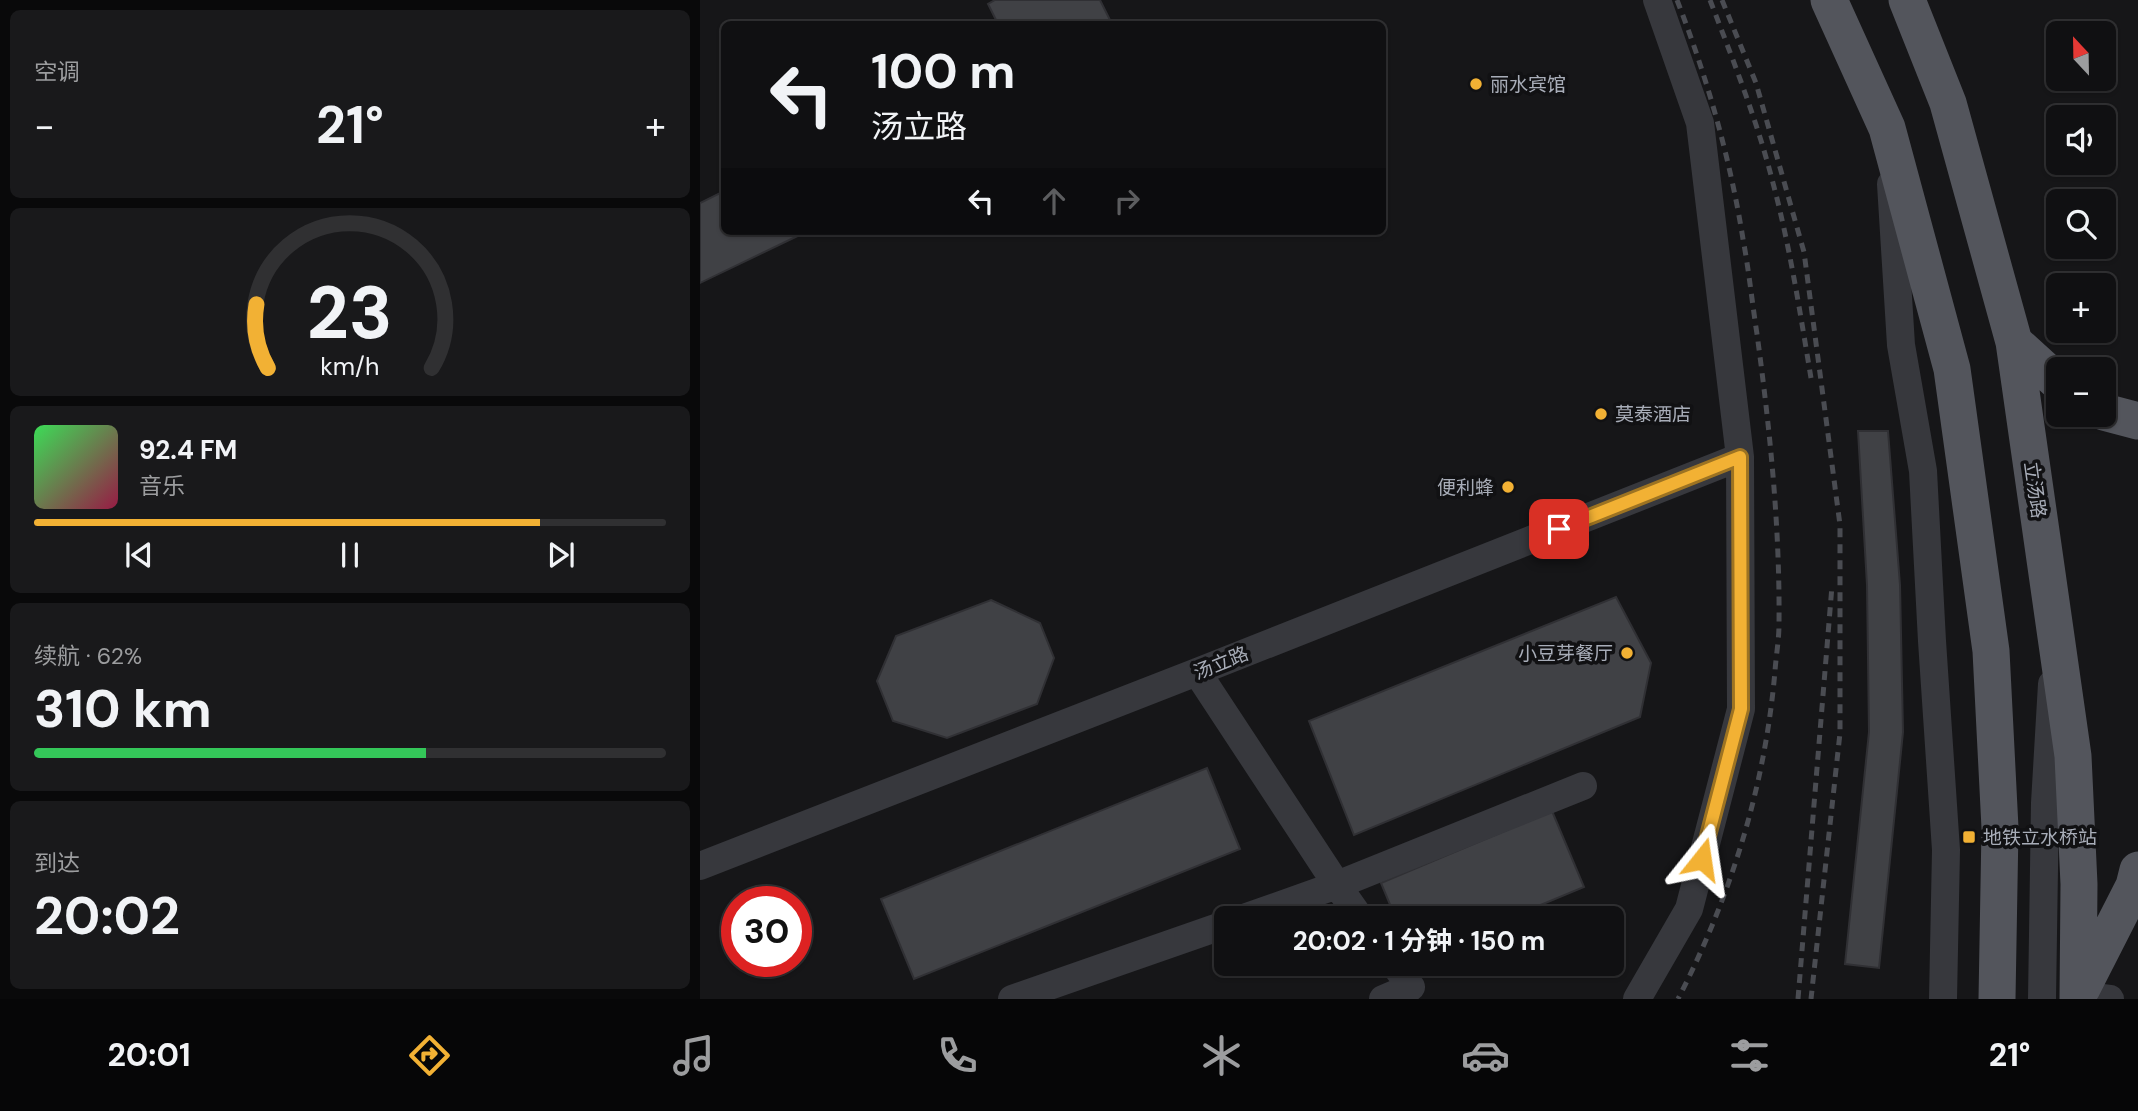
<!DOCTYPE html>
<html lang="zh">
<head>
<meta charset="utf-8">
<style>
  :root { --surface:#101012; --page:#19191b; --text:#f1f3f6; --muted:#9c9d9f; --line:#303032; --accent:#f2b134 }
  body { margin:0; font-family:"DM Sans","Noto Sans SC",sans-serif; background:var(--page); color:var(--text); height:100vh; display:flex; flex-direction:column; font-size:26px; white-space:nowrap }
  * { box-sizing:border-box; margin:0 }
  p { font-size:23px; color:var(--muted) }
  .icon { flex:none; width:38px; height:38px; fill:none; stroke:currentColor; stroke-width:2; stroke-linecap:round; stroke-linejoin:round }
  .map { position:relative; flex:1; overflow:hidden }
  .side { display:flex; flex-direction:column; gap:10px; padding:10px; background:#09090a; width:700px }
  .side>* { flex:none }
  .top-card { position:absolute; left:21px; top:21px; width:665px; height:214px; border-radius:10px; box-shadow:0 2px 5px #0004,0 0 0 2px var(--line); background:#101012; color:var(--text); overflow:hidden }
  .needle { width:46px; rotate:338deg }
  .buttons { position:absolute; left:1346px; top:21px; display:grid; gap:14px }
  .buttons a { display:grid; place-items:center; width:70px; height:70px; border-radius:10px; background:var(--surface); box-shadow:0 2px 5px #0004,0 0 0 2px var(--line); font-size:35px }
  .speed { position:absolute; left:21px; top:886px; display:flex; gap:14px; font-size:35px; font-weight:700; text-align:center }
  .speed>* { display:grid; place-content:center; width:91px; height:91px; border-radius:50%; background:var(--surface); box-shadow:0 2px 5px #0004,0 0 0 2px var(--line); line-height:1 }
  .speed .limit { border:10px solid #d22; background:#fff; color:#111 }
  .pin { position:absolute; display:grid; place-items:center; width:60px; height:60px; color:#fff; margin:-30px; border-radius:14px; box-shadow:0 4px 10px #0006 }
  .me { position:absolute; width:77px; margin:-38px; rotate:15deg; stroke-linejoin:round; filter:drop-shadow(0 0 5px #0008) }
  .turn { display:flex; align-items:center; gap:24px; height:147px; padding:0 35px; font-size:32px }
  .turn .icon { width:91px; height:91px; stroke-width:2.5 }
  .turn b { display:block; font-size:49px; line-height:60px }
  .lanes { display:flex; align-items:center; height:66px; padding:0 35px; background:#0003; justify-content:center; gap:35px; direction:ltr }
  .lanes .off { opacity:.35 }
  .big { font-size:52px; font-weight:700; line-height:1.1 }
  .side .card { flex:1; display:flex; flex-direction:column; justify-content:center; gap:10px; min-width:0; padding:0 24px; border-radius:10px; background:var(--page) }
  .side .dial { align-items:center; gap:0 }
  .dial svg { height:182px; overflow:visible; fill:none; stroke:var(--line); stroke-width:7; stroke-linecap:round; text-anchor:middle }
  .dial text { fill:var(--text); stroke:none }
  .song { display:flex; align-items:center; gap:21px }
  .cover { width:84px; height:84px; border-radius:10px; background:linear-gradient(135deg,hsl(130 70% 55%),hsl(340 70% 35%)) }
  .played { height:7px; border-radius:4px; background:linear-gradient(90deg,var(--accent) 80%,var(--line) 80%) }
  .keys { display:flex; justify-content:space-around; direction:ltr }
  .heat { display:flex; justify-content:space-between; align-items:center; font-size:38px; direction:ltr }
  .charge { height:10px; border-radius:5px; background:linear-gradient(90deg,#34c759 62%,var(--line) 0) }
  .trip { position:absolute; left:514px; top:906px; width:410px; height:70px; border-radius:10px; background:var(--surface); box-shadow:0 2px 5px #0004,0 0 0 2px var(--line); font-weight:700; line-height:70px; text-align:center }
  .dock { display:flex; height:112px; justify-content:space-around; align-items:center; background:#060607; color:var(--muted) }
  .dock .icon { width:49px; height:49px }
  .dock .active { color:var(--accent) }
  .dock b { font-size:32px; color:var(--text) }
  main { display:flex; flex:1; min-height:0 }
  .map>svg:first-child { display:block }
</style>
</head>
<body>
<main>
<section class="side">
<div class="card"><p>空调</p>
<div class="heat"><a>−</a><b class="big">21°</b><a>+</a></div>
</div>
<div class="card dial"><svg viewBox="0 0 100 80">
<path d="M14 69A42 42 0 1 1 86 69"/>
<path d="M14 69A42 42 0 0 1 9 41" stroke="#f2b134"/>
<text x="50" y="56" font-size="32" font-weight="700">23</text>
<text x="50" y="72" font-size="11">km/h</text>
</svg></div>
<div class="card">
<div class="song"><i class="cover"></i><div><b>92.4 FM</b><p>音乐</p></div></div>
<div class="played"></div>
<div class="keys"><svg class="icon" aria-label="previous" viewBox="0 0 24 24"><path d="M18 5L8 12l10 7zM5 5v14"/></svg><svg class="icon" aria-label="pause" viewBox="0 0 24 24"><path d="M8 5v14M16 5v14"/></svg><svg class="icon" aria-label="next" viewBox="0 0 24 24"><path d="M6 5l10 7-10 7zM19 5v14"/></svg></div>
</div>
<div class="card"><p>续航 · 62%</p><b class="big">310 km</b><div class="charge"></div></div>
<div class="card"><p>到达</p><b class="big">20:02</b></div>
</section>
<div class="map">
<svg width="1438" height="999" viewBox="0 0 1438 999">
  <rect width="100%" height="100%" fill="#161618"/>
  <!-- building -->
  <path fill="#404145" stroke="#303034" stroke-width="2" d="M 295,0 L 400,0 L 412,24 L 298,24 L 288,4 Z
    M 24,191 L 24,231 L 108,231 L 0,283 L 0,203 Z
    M 1158,431 L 1188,431 L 1200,585 L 1203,732 L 1179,968 L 1145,964 L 1169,732 L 1167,585 Z
    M 916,597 L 951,663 L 940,717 L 654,835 L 609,721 Z
    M 291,600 L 340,623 L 354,658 L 337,704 L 247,738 L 193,721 L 177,681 L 196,636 Z
    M 507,768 L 540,849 L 214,979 L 181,899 Z
    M 852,811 L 884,887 L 807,919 L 696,919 L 681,883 Z"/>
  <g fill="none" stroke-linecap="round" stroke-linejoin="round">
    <!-- minor -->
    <path stroke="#37383d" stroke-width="28" d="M 1191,184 L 1201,345 L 1223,471 L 1232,641 L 1246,850 L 1243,999
      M 497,672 L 637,885 L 883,786
      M 0,866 L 497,672 L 1040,457
      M 541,919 L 637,885 L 661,919
      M 312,999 L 527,924
      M 683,999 L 711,987 L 694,964
      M 937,999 L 989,909 L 1041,709 L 1040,457 L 1000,123 L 957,0
      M 1342,999 L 1345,803 L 1352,684
      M 1379,999 L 1378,995 L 1410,999"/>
    <!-- major -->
    <path stroke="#53555c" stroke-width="37" d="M 1129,0 L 1187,128 L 1252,369 L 1291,651 L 1300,828 L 1297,999
      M 1207,0 L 1248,103 L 1314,342 L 1373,756 L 1379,884 L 1378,999
      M 1314,342 L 1358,382
      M 1404,412 L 1438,421
      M 1382,988 L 1434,886 L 1438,870"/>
    <!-- rail -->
    <path stroke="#4a4c52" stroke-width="5" stroke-dasharray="9 7" stroke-linecap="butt" d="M 977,0 C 1007,77 1030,158 1043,239 C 1049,271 1052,302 1057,334 C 1070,430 1080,527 1079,624 C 1079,640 1076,656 1075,671 C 1065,787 1031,896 978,999
      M 1010,0 C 1033,60 1057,120 1073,183 C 1090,247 1100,312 1111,378
      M 1022,0 L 1056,83 L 1104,252 L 1140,525 L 1140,733 L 1111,999
      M 1098,999 L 1132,586"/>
  </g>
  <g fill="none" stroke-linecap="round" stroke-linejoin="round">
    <!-- route casing -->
    <g stroke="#9d7322" stroke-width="18">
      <path id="route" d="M 859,529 L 1040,457 L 1041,709 L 1002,859"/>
    </g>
    <!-- route -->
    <use href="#route" stroke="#f2b134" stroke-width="12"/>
  </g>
  <!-- markers -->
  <g fill="#f2b134" stroke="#111113" stroke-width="2.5">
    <circle cx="776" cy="84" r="7"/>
    <circle cx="901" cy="414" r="7"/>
    <circle cx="808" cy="487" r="7"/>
    <circle cx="927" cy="653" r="7"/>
    <rect x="1262" y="830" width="14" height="14" rx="3.5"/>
  </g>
  <g text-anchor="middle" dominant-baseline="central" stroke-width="7" stroke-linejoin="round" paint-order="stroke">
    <!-- poi labels -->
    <g font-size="19" fill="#a8adb8" stroke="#111113" text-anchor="start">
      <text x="790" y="84">丽水宾馆</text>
      <text x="915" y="414">莫泰酒店</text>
      <text x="794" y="487" text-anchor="end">便利蜂</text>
      <text x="913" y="653" text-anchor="end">小豆芽餐厅</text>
      <text x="1283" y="837">地铁立水桥站</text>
    </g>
    <!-- street labels -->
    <g font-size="19" fill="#a8adb8" stroke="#111113">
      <text transform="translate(1335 490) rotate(82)">立汤路</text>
      <text transform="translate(521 663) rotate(-22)">汤立路</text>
    </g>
  </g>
</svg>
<div class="buttons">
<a><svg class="needle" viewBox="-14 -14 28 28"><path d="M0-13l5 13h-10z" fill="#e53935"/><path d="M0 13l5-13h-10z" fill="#9c9d9f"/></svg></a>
<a><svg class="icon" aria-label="sound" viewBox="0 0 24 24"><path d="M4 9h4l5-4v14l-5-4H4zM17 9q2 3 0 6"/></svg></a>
<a><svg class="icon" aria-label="search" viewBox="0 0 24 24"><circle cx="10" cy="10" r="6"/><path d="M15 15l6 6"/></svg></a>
<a>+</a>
<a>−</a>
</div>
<div class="speed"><div class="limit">30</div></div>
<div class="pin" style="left:859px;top:529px;background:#d93025"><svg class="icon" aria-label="arrive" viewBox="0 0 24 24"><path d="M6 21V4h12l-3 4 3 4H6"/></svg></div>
<svg class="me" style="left:1002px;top:859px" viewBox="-20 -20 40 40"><path d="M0-17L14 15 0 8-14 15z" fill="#f2b134" stroke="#fff" stroke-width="4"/></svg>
<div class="trip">20:02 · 1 分钟 · 150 m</div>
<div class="top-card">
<div class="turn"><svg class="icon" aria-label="left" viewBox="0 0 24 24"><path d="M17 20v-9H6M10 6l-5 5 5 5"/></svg><div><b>100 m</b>汤立路</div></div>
<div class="lanes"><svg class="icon" aria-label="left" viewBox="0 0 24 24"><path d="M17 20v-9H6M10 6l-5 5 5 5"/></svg><svg class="icon off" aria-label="ahead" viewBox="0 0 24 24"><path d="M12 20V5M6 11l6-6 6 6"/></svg><svg class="icon off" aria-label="right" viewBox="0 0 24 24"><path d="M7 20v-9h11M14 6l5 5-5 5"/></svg></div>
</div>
</div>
</main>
<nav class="dock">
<b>20:01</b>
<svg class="icon active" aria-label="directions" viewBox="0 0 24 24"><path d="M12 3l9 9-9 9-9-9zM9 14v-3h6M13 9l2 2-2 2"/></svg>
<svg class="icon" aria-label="music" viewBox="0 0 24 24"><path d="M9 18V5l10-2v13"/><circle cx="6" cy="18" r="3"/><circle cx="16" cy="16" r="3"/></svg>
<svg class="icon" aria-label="phone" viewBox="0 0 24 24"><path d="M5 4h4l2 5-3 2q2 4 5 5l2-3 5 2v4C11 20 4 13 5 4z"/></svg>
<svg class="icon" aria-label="climate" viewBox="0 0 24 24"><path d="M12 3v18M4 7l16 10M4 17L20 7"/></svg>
<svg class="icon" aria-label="car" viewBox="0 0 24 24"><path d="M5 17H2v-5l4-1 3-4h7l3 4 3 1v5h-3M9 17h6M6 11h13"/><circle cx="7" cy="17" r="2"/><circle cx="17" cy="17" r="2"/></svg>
<svg class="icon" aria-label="filters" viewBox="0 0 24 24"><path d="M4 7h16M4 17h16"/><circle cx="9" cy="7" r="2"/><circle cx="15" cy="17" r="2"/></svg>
<b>21°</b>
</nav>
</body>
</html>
